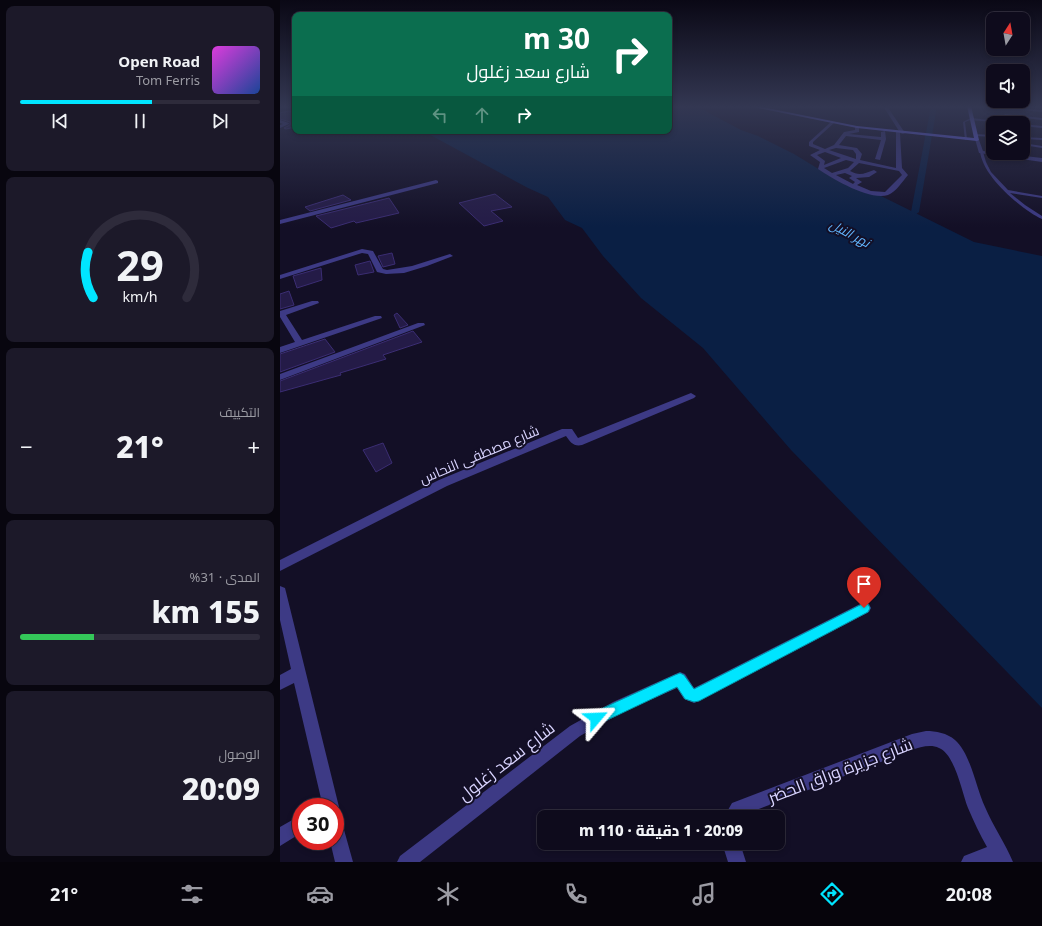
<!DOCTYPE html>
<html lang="ar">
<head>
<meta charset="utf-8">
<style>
  :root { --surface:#0e0b1c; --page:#1c1929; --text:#f1f3f6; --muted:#9b9ba3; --line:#2e2b3b; --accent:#00e5ff }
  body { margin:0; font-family:"Noto Sans",Cairo,sans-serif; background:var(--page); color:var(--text); direction:rtl; height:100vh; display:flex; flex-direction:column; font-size:15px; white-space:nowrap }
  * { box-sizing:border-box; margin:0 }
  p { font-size:13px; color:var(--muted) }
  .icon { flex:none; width:22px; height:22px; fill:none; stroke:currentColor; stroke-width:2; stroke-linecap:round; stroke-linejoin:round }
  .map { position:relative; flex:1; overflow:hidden; direction:ltr }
  .details { display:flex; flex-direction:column; gap:6px; padding:6px; background:#08060f; width:280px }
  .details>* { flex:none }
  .hud { position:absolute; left:12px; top:12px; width:380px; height:122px; border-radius:8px; box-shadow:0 2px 6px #0003,0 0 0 1px var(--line); direction:rtl; background:#0b6e4f; color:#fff; overflow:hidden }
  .needle { width:26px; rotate:11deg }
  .fabs { position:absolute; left:706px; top:12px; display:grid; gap:8px }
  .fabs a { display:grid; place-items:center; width:44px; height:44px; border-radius:8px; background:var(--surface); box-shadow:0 2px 6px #0003,0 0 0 1px var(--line); font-size:20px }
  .speed { position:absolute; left:12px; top:798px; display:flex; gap:8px; font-size:20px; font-weight:700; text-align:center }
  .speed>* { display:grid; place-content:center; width:52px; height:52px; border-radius:50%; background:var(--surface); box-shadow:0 2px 6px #0003,0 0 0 1px var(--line); line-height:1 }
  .speed .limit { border:6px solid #d22; background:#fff; color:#111 }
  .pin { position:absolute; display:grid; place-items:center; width:34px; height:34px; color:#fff; margin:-41px -17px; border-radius:50% 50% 50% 0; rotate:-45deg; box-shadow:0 0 4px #0007 }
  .pin .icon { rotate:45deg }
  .me { position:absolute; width:44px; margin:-22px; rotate:64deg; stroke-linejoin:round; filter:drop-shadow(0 0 3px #0008) }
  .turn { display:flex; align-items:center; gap:14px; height:84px; padding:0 16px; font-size:18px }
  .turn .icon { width:52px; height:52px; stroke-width:2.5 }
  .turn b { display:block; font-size:28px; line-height:34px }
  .lanes { display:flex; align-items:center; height:38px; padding:0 16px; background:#0003; justify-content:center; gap:20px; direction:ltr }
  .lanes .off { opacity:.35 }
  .big { font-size:30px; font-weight:800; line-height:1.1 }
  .details .widget { flex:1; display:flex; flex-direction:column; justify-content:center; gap:6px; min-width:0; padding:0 14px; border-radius:8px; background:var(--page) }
  .details .dial { align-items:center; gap:0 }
  .dial svg { height:104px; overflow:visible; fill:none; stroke:var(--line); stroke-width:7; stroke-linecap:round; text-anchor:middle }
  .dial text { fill:var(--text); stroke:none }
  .song { display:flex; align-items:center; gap:12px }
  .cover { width:48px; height:48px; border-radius:6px; background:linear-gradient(135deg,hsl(300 70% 55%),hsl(220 70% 35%)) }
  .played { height:4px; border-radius:2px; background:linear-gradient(90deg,var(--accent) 55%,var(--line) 55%) }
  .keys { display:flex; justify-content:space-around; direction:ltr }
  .heat { display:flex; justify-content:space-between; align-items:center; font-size:22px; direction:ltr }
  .charge { height:6px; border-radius:3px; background:linear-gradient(90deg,#34c759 31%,var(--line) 0) }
  .trip { position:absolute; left:257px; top:810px; width:248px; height:40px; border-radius:8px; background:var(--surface); box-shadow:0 2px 6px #0003,0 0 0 1px var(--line); font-weight:800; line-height:40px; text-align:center; direction:rtl }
  .tab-bar { display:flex; height:64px; justify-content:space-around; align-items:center; background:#06040b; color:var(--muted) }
  .tab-bar .icon { width:28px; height:28px }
  .tab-bar .current { color:var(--accent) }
  .tab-bar b { font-size:18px; color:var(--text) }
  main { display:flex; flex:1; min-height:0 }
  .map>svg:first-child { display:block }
</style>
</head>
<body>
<main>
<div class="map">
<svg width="762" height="862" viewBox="0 0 762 862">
  <rect width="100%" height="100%" fill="#130f26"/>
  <!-- water -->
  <path fill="#0a1f44" d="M 389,106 L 416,106 L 461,130 L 478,136 L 514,154 L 555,179 L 597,194 L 694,242 L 762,256 L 762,708 L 511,450 L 423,348 L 361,298 L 323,256 L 302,228 L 285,220 L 268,197 L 248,188 L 143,131 L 389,131 Z"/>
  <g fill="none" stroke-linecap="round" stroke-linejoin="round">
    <!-- canal -->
    <path fill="#0a1f44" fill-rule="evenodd" d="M 651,106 L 657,106 L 639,212 L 635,215 L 631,212 Z"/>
  </g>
  <!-- building -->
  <path fill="#241b47" stroke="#3b2d73" d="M 9,111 L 15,114 L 15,127 L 6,129 L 4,128 L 10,125 L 10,122 L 0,119 L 0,113 Z
    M 215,194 L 232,207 L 211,211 L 223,221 L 204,226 L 179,203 Z
    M 63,195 L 71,200 L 30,211 L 25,207 Z
    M 109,198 L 119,213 L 76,223 L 74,221 L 51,228 L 36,216 Z
    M 112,253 L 115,264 L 103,267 L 98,256 Z
    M 90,261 L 94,272 L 78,275 L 75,265 Z
    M 41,268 L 42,280 L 17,288 L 13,276 Z
    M 9,291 L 14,305 L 0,309 L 0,294 Z
    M 117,313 L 128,325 L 120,328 L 114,315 Z
    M 133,331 L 142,342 L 103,355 L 106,359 L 60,373 L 61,375 L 50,378 L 0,392 L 0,381 Z
    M 45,339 L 55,352 L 0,372 L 0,354 Z
    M 103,443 L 112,463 L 96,472 L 83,450 Z"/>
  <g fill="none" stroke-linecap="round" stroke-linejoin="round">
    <!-- lane -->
    <path fill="#3d3a85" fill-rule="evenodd" d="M 691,118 L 693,119 L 685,122 L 687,139 L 685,140 L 683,122 Z
      M 743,130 L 744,131 L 745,136 L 743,136 Z
      M 700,151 L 703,152 L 706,162 L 711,172 L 728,190 L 762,196 L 762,198 L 730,193 L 745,205 L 762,216 L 762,219 C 741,209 702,176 700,151 Z"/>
    <!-- street -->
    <path fill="#3d3a85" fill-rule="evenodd" d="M 603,106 L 607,106 L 625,133 L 623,134 L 620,133 L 622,168 L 628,175 C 622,182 616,192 608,195 C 590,201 553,179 538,169 L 540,162 L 530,155 L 540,150 L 529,146 L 529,142 L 552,121 L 554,123 L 533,142 L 533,144 L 545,149 L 554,145 L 564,132 L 575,130 L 575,127 L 577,126 L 579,127 L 579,132 L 569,134 L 601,137 L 601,132 L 605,131 L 606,139 L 600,160 L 595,159 L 601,140 L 566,136 L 559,145 L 577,148 L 582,154 L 580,160 L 616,168 L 616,132 L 619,131 ZM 556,148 L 573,150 L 576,154 L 576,159 L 549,150 ZM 545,152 L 561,158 L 544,165 L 545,161 L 537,155 ZM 566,160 L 574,162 L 568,168 L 552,173 L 544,168 ZM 579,163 L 619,171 L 622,175 L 605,192 L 591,191 L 577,185 L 582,182 L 576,178 L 589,177 L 597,172 L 594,170 C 584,174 579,176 570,171 ZM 565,173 L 572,176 L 569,178 L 575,182 L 573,184 L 556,175 Z
      M 704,106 L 762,110 L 762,112 L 706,107 Z
      M 725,114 L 762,118 L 762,120 L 723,116 Z
      M 692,118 L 724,122 L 726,123 L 690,120 Z
      M 0,120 L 9,123 L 9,124 L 0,128 L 0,125 L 3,124 L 0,123 Z
      M 743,124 L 762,126 L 762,128 L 743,126 Z
      M 694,134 L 713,135 L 713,137 L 696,136 Z
      M 743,137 L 762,138 L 762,140 L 745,139 Z
      M 695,139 L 699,140 L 703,151 L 762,158 L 762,162 L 699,153 Z
      M 743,143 L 762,146 L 762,148 L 743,145 Z
      M 156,180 L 158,181 L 158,183 L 0,224 L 0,220 Z
      M 82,249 L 93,251 L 103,269 L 107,270 L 132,266 L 170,254 L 173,256 L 147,266 L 124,273 L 106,274 L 97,272 L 88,254 L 82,253 L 0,279 L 0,275 Z
      M 32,301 L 38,301 L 39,303 L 6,315 L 22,340 L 95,316 L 101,316 L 102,318 L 0,353 L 0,347 L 15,342 L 0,317 L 0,311 Z
      M 138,323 L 144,323 L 145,325 L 0,380 L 0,374 Z
      M 411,393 L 416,396 L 414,398 L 302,445 C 294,447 290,442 286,436 L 167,486 L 0,571 L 0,560 L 159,480 L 282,429 L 292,429 L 298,438 Z
      M 0,586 L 5,588 L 6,592 L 59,807 L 55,814 L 55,807 L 43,807 L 14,683 L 0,690 L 0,675 L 11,669 L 0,620 Z
      M 584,602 L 589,604 L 591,608 L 589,612 L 419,701 L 414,703 L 404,699 L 397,688 L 343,712 L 300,736 L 140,862 L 117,862 L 120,856 L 290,726 L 333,702 L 400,672 L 405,674 L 414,688 Z
      M 646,731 C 656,731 667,733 675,740 C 691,754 696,788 705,807 C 713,826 725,843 733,862 L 681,862 L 684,856 L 707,847 C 700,835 694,822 688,808 C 682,793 675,754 659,748 C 651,744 640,747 632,750 L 471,812 L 462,817 L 444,817 L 452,803 L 632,734 Z
      M 21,815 L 21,833 L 0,846 L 0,827 Z
      M 55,817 L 61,819 L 73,862 L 55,862 L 50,841 L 55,841 Z
      M 442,843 L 460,843 L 466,862 L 448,862 Z"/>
    <!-- secondary -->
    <path fill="#6f6bff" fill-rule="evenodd" d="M 468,106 L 477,106 L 577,126 L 694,138 L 687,106 L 691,106 L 699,140 L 697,141 L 577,128 Z"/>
  </g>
  <!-- sky -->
  <linearGradient id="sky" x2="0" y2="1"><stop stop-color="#0a0815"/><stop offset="0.47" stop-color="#333752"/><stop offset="1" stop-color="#333752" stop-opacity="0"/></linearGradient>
  <rect width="762" height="227" fill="url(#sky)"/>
  <!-- route -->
  <path fill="#00e5ff" stroke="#0095a6" d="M 584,603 L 588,604 L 590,608 L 588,612 L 419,701 L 414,702 L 405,699 L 397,687 L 321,723 L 316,725 L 312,723 L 310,718 L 312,713 L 395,675 L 400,673 L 404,675 L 414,689 Z"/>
  <g text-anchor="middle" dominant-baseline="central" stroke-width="4" stroke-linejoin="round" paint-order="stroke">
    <!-- far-water labels -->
    <g font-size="13" font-style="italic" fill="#62b6ff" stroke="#130f26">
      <text transform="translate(570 233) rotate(28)">نهر النيل</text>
    </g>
    <!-- street labels -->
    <g font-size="14" fill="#d9d4ff" stroke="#130f26">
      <text transform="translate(199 454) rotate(-23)">شارع مصطفى النحاس</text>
    </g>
    <!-- near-street labels -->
    <g font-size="17" fill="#d9d4ff" stroke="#130f26">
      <text transform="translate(226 761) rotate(-38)">شارع سعد زغلول</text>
      <text transform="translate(560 770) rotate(-21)">شارع جزيرة وراق الحضر</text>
    </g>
  </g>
</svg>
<div class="fabs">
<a><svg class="needle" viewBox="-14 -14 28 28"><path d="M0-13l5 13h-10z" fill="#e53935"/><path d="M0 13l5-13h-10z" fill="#9b9ba3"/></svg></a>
<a><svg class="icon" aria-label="sound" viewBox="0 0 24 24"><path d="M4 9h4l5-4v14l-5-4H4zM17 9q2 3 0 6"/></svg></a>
<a><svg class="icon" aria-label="layers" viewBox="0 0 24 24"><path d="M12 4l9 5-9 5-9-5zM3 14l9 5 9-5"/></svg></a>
</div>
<div class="speed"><div class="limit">30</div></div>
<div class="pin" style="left:584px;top:608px;background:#d93025"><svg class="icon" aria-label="arrive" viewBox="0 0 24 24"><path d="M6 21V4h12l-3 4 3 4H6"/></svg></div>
<svg class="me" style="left:316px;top:718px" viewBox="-20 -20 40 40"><path d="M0-17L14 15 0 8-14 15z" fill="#00e5ff" stroke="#fff" stroke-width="4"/></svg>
<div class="trip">20:09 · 1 دقيقة · 110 m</div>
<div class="hud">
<div class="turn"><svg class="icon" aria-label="right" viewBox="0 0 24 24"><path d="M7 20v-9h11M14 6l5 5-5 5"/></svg><div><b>30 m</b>شارع سعد زغلول</div></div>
<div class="lanes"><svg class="icon off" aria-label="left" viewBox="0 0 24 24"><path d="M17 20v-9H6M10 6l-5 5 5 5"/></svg><svg class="icon off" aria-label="ahead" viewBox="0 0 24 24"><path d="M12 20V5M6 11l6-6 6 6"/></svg><svg class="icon" aria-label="right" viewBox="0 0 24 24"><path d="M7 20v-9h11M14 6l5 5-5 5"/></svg></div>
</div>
</div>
<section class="details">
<div class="widget">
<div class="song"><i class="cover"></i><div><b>Open Road</b><p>Tom Ferris</p></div></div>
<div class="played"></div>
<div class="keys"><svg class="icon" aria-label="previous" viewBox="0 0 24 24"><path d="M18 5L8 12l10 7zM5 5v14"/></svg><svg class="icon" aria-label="pause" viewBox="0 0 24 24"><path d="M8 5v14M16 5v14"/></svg><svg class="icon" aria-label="next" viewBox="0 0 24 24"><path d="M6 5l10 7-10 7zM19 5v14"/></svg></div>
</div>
<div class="widget dial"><svg viewBox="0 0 100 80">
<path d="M14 69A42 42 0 1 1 86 69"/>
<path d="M14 69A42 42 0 0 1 10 34" stroke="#00e5ff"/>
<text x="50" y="56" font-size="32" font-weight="700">29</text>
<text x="50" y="72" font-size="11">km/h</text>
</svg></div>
<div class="widget"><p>التكييف</p>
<div class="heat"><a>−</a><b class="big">21°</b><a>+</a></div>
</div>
<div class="widget"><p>المدى · 31%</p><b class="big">155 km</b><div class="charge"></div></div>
<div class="widget"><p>الوصول</p><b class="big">20:09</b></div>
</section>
</main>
<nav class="tab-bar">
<b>20:08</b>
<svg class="icon current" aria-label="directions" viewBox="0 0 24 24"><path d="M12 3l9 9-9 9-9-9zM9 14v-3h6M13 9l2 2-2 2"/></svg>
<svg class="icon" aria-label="music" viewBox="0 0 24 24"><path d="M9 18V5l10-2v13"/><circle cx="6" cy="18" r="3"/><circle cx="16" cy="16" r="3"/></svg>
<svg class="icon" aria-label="phone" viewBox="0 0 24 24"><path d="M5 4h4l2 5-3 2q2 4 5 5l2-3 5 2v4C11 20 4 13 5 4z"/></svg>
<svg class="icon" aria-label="climate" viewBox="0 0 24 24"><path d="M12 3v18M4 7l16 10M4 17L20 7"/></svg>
<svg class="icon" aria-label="car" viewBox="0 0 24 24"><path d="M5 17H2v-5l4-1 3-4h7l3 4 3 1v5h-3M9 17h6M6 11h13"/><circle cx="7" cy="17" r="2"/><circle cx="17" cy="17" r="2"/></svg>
<svg class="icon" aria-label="filters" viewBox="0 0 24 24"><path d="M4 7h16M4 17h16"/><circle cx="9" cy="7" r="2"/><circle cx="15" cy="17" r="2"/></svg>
<b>21°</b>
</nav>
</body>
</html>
